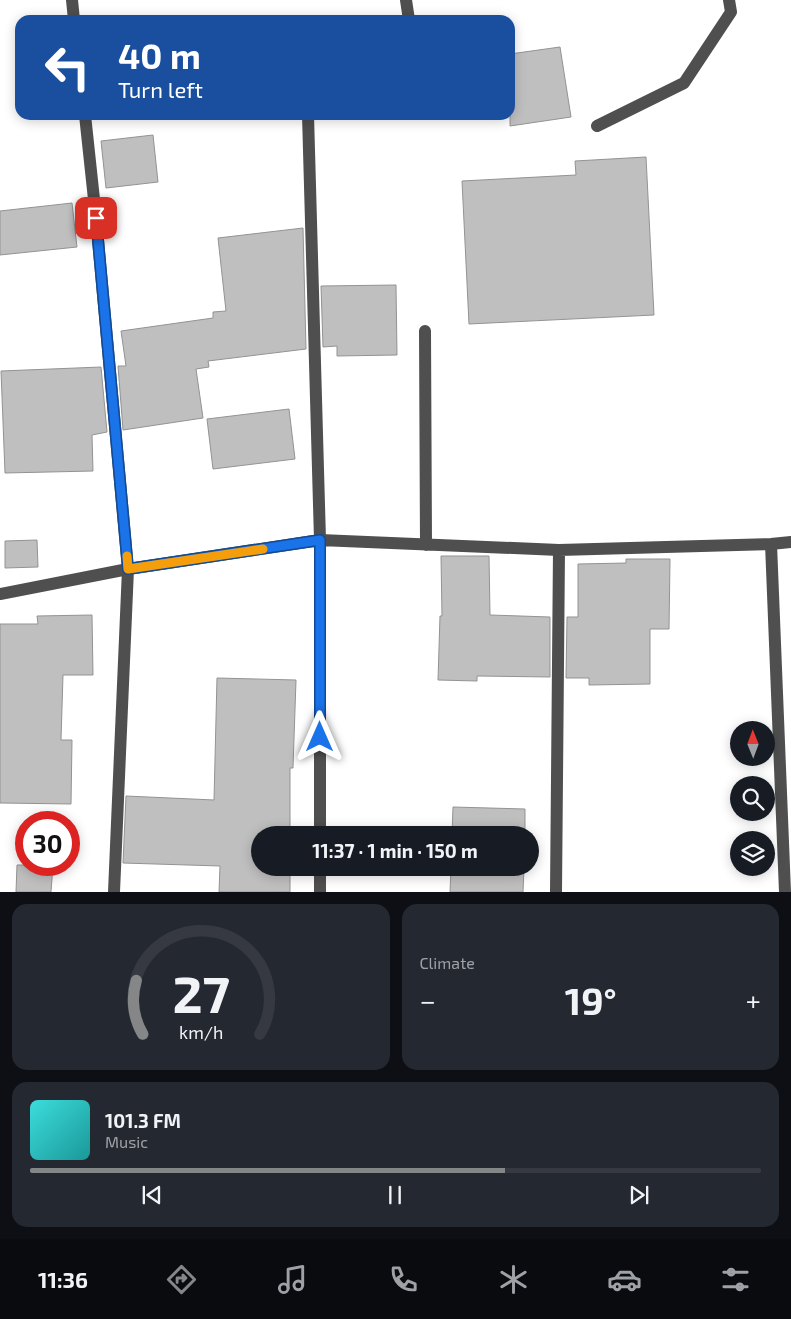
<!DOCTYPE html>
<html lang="en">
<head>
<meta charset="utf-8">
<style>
  :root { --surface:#171b24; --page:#242831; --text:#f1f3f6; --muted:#9ea1a6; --line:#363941; --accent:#858687 }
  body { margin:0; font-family:"Exo 2",sans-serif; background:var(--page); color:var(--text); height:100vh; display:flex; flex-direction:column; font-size:19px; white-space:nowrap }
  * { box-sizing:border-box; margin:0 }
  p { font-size:16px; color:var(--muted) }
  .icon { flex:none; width:28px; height:28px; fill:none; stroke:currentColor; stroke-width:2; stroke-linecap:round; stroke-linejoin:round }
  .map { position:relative; height:892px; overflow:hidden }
  .sheet { display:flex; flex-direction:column; gap:12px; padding:12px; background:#0d0f14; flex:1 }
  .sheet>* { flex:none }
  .hud { position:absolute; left:15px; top:15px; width:500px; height:105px; border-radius:15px; box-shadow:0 2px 12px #0003; background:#1a4fa0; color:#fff; overflow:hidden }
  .needle { width:32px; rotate:359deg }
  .controls { position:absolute; left:730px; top:721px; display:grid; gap:10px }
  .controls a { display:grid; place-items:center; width:45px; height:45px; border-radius:50%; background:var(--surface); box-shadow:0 2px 12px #0003; font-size:25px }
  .speed { position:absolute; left:15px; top:811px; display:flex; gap:10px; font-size:25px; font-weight:700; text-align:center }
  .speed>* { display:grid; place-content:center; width:65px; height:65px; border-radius:50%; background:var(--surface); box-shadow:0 2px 12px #0003; line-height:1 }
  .speed .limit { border:8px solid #d22; background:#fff; color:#111 }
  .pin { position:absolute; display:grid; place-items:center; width:42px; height:42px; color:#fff; margin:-21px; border-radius:10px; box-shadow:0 2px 8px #0006 }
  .me { position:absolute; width:55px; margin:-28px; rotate:0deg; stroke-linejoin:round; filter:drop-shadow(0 0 4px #0008) }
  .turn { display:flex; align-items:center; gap:18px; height:105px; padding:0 20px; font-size:22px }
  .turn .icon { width:65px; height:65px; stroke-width:2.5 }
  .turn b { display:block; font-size:35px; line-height:42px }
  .big { font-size:38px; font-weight:700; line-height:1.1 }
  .sheet .widget { flex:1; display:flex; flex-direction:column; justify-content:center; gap:8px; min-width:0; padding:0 18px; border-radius:15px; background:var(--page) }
  .sheet .dial { align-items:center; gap:0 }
  .dial svg { height:130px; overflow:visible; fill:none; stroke:var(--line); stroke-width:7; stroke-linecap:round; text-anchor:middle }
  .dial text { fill:var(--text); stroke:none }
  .song { display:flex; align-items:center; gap:15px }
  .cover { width:60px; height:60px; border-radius:8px; background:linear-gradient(135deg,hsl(180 70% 55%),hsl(180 70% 35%)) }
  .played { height:5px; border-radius:2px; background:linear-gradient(90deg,var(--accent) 65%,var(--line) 65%) }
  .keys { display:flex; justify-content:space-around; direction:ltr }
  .heat { display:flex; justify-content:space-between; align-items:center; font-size:28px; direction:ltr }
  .sheet .tiles { flex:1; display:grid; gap:12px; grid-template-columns:1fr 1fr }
  .widget:last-child { grid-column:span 2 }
  .trip { position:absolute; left:251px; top:826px; width:288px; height:50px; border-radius:25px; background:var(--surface); box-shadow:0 2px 12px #0003; font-weight:700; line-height:50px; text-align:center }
  .menu { display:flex; height:80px; justify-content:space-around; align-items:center; background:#090b0e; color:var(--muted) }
  .menu .icon { width:35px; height:35px }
  .menu .selected { color:var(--accent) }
  .menu b { font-size:22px; color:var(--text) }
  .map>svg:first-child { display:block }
</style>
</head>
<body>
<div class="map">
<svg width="791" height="892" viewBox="0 0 791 892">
  <rect width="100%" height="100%" fill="#fff"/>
  <!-- building -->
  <path fill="#bfbfbf" stroke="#939393" d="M 560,47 L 571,117 L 510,126 L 510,54 Z
    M 153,135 L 158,182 L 106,188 L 101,141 Z
    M 646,157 L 654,315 L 469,324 L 462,181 L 576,175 L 575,161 Z
    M 72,203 L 77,247 L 0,255 L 0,211 Z
    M 303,228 L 306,349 L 208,361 L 209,367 L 196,369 L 203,418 L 123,430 L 118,366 L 126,366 L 121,331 L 213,318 L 213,312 L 226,311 L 218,238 Z
    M 396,285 L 397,355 L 337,356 L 337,346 L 323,347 L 321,286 Z
    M 101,367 L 107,432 L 92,435 L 93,471 L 5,473 L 1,371 Z
    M 289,409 L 295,459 L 213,469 L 207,419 Z
    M 37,540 L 38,567 L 5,568 L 5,541 Z
    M 441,556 L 489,556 L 490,615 L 550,617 L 550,677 L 477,676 L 477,681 L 438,680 L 440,616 L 442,616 Z
    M 626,559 L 670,559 L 669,629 L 650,629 L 650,684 L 589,685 L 589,678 L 566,678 L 567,617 L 578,617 L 578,564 L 626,563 Z
    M 92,615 L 93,675 L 63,675 L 61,740 L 72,740 L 71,804 L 0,803 L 0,624 L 38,624 L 37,616 Z
    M 217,678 L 296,680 L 293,768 L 290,768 L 290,835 L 260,835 L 260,868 L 290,868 L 290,892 L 219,892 L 220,866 L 123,863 L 126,796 L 214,800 Z
    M 453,807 L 525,809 L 525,835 L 452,835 Z
    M 17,865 L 53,865 L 51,892 L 16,892 Z
    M 451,868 L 524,868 L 523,892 L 450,892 Z"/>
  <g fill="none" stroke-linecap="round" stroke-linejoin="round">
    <!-- minor -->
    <path stroke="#4f4f4f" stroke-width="12" d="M 72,0 L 74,20
      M 406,0 L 409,20
      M 85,115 L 96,218 L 128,569 L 114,892
      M 308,115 L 320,540 L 320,835
      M 597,126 L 684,83 L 731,12 L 729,0
      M 425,331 L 426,545
      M 771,544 L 785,892
      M 0,594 L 128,569 L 320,540 L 559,550 L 771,544 L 791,542
      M 320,868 L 320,892
      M 556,892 L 559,550"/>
  </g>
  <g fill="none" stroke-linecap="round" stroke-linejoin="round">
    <!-- route casing -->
    <g stroke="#114b97" stroke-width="12">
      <path id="route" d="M 96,218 L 128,569 L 320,540 L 320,737"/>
    </g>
    <!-- route -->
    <use href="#route" stroke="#1a73e8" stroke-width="9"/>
    <!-- slow -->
    <path stroke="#f59e0b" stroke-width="9" d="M 127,556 L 128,569 L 263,549"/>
  </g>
</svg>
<div class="controls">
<a><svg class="needle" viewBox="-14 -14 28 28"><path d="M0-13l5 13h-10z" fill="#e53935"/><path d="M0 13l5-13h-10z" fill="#9ea1a6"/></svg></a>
<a><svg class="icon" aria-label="search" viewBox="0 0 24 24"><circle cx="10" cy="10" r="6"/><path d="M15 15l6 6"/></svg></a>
<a><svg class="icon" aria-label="layers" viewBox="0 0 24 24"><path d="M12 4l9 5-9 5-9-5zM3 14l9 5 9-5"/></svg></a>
</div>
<div class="speed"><div class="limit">30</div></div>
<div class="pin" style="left:96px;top:218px;background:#d93025"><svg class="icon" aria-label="arrive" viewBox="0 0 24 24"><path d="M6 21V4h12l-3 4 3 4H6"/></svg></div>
<svg class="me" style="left:320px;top:737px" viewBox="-20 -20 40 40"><path d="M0-17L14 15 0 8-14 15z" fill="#1a73e8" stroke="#fff" stroke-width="4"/></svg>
<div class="trip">11:37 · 1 min · 150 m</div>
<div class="hud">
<div class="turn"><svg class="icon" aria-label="left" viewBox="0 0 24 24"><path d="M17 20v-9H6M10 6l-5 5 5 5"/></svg><div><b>40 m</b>Turn left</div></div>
</div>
</div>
<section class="sheet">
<div class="tiles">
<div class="widget dial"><svg viewBox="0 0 100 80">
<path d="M14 69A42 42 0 1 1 86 69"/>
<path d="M14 69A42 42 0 0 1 10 36" stroke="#858687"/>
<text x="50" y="56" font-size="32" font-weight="700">27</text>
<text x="50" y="72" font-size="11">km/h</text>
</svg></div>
<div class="widget"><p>Climate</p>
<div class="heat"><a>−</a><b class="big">19°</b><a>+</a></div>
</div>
<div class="widget">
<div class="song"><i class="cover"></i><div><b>101.3 FM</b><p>Music</p></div></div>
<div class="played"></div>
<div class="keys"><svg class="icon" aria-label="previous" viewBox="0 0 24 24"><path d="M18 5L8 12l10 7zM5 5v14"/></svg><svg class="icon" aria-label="pause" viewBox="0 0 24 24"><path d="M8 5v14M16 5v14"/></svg><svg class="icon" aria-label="next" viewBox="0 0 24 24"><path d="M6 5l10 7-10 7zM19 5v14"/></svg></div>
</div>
</div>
</section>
<nav class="menu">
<b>11:36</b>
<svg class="icon selected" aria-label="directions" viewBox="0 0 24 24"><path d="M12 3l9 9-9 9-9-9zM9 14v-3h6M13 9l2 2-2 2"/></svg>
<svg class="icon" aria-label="music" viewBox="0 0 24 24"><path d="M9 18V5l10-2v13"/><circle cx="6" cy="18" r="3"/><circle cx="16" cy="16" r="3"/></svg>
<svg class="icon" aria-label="phone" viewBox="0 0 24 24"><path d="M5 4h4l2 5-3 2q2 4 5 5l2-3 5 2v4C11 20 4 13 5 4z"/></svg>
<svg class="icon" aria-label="climate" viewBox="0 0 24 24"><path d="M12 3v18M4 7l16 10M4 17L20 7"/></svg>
<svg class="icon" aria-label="car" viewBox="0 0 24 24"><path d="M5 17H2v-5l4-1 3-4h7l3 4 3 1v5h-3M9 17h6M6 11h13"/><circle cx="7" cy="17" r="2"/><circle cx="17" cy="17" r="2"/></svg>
<svg class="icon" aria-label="filters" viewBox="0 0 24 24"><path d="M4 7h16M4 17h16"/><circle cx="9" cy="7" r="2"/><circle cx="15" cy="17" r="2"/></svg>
</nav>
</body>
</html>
